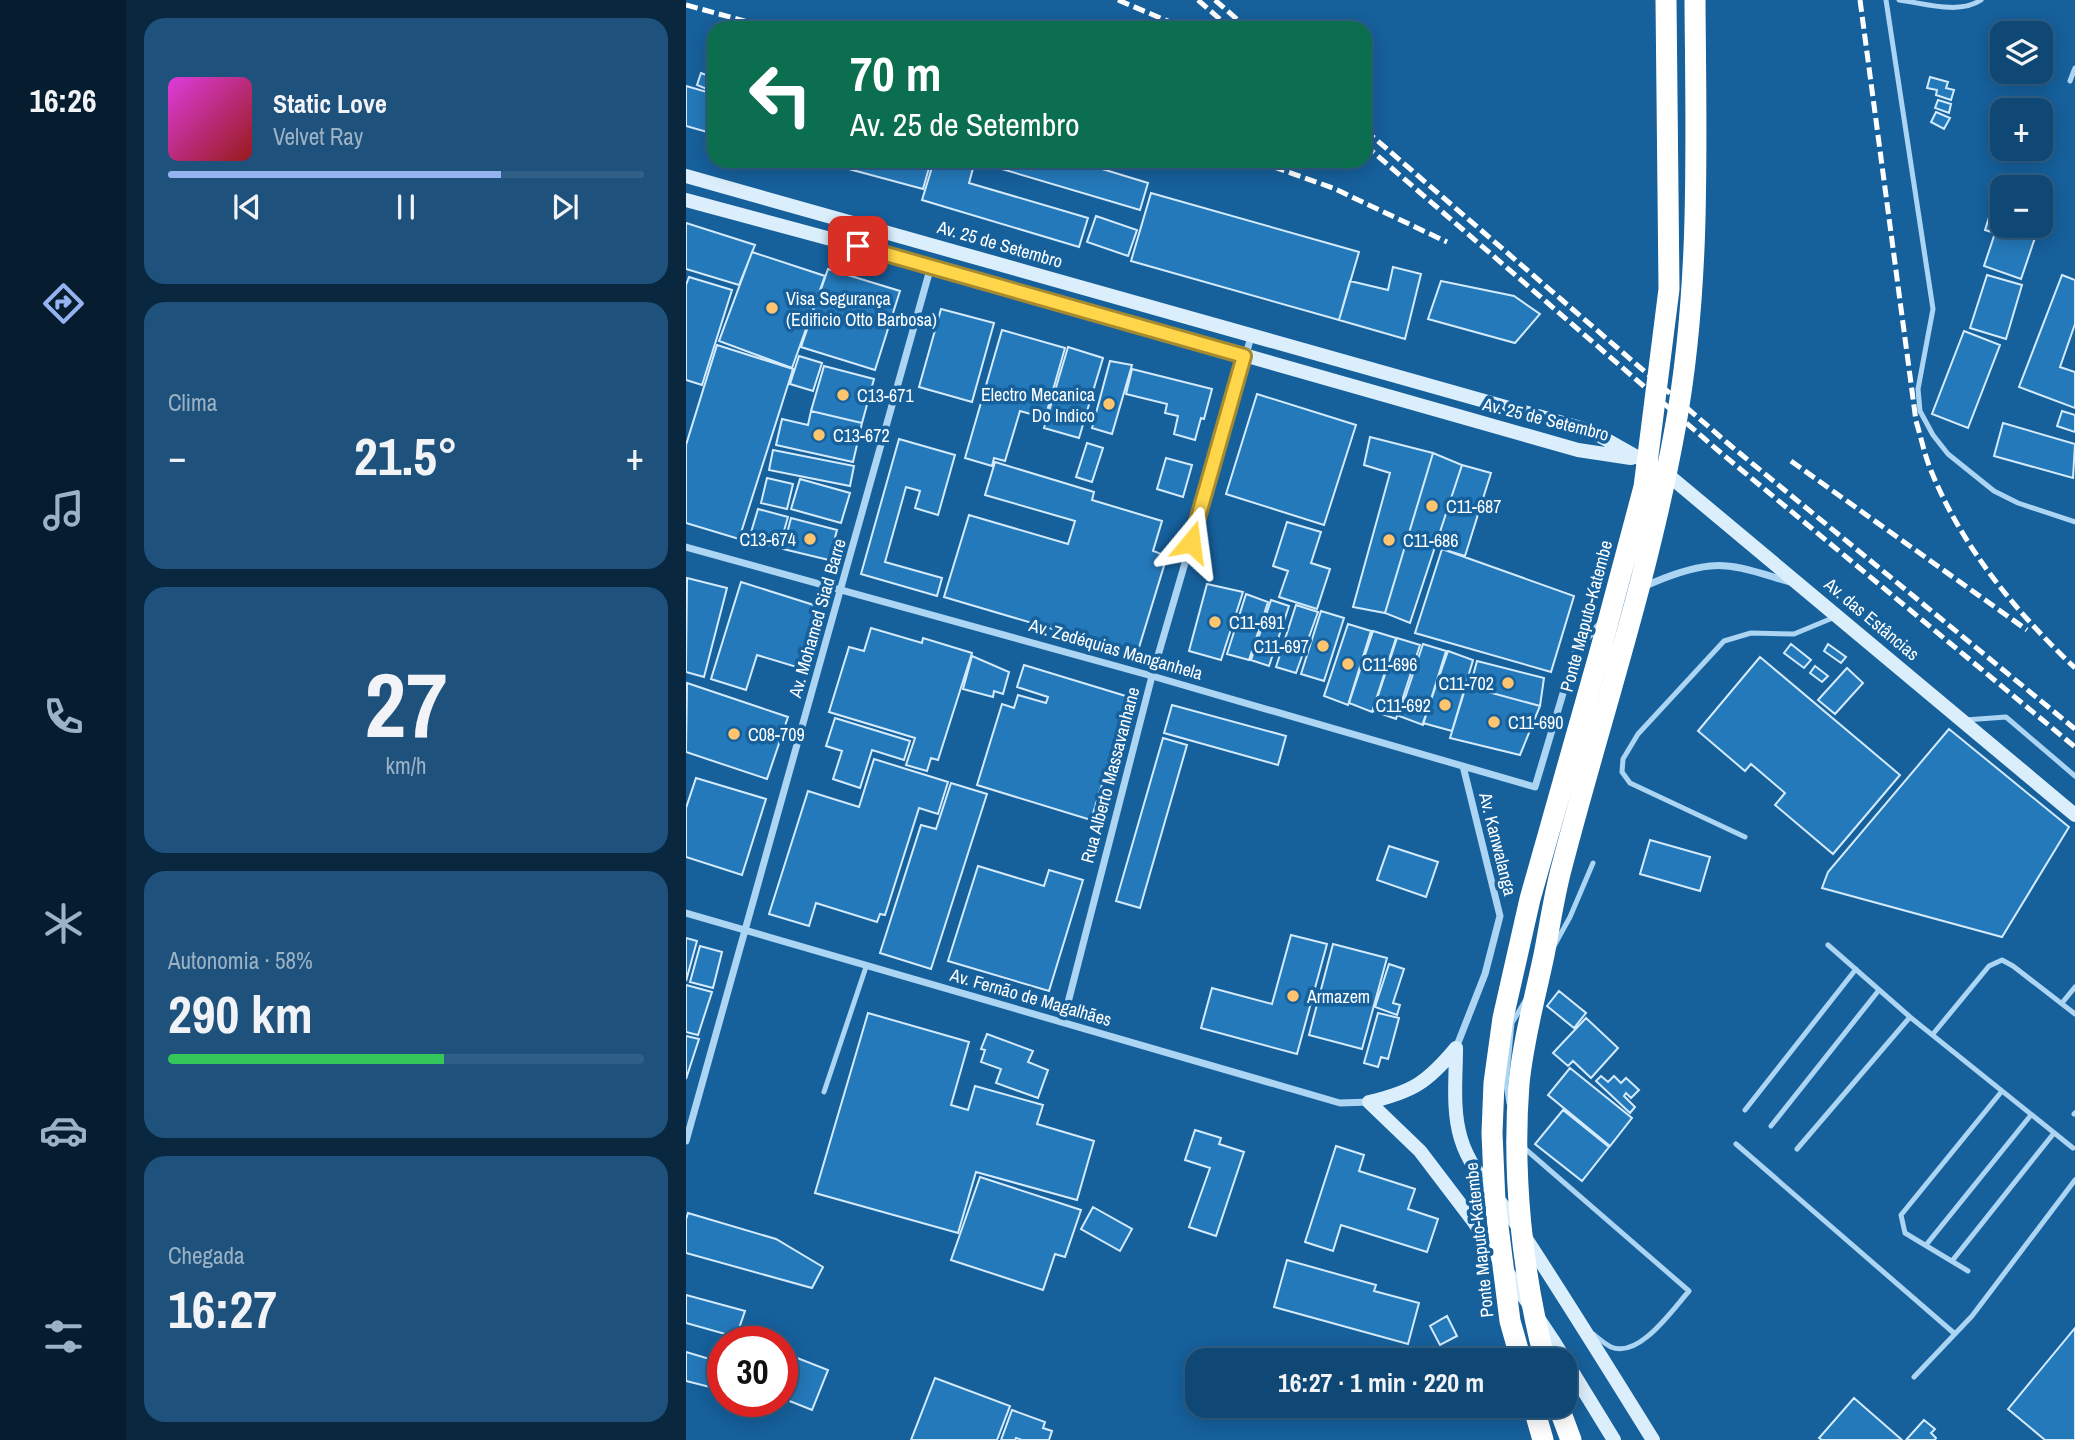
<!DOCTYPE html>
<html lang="pt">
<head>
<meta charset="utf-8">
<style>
  :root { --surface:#104875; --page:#1e527d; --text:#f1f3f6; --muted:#9cb2c5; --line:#306087; --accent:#95b2f1 }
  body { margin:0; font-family:"Archivo Narrow",sans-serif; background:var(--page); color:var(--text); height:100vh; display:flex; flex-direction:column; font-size:26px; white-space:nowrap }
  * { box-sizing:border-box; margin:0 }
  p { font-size:23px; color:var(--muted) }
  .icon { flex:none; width:38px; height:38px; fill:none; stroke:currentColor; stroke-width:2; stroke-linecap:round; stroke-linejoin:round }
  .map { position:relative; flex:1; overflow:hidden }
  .details { display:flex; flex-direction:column; gap:18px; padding:18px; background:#092840; width:560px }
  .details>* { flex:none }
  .guide { position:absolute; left:21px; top:21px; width:665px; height:147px; border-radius:21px; box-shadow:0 4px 18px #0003,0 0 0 2px var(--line); background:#0b6e4f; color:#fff; overflow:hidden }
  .buttons { position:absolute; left:1304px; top:21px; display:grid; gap:14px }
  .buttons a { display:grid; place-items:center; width:63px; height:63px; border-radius:14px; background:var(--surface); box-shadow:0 4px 18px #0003,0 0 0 2px var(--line); font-size:35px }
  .speed { position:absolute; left:21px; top:1326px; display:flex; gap:14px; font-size:35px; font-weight:700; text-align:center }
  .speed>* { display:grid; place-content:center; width:91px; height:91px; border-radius:50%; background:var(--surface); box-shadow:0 4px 18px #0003,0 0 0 2px var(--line); line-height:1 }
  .speed .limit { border:10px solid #d22; background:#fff; color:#111 }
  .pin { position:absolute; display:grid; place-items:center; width:60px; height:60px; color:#fff; margin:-30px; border-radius:14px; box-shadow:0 4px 10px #0006 }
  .me { position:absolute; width:77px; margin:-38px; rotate:16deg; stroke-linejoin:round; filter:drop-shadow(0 0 5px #0008) }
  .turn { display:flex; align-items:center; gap:24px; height:147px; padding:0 28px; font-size:32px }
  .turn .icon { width:91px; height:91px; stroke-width:2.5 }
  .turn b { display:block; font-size:49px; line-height:60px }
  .big { font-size:52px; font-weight:700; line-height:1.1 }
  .details .tile { flex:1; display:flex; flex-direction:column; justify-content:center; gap:10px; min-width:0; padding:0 24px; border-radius:21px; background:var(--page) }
  .details .dial { align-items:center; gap:0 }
  .dial b { font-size:91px; line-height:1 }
  .song { display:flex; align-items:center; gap:21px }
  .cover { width:84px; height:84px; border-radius:10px; background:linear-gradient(135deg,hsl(300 70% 55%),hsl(0 70% 35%)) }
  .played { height:7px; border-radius:4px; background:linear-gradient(90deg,var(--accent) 70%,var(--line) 70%) }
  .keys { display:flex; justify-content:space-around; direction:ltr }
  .heat { display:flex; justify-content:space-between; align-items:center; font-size:38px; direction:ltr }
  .charge { height:10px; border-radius:5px; background:linear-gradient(90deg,#34c759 58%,var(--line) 0) }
  .trip { position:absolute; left:499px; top:1348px; width:392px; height:70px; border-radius:21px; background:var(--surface); box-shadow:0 4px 18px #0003,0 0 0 2px var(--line); font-weight:700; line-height:70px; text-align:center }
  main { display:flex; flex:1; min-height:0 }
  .menu { display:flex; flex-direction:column; width:126px; justify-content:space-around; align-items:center; background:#061d2f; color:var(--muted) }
  .menu .icon { width:49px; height:49px }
  .menu .selected { color:var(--accent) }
  .menu b { font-size:32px; color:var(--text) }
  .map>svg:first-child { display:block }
</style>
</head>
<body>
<main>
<nav class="menu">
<b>16:26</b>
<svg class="icon selected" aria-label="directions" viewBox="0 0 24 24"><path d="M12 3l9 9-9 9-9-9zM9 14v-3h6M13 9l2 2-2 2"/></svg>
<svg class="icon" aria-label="music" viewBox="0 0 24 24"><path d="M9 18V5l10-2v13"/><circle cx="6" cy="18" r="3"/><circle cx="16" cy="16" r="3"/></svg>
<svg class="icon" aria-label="phone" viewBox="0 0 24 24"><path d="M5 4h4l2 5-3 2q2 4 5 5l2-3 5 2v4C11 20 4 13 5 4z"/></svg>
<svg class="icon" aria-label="climate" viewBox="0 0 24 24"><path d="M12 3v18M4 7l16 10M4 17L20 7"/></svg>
<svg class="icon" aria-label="car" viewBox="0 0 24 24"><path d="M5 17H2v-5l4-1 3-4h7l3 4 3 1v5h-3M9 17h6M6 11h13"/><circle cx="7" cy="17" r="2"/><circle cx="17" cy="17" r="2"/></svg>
<svg class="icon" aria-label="filters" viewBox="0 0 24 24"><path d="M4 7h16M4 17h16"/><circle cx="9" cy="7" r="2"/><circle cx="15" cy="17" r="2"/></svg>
</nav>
<section class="details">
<div class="tile">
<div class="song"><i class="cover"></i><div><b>Static Love</b><p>Velvet Ray</p></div></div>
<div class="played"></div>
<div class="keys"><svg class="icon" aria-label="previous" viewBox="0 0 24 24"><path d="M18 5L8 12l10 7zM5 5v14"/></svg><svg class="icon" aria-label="pause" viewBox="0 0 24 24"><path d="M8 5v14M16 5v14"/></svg><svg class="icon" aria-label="next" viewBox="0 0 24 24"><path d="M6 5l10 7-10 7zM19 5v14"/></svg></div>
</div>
<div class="tile"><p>Clima</p>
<div class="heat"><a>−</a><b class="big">21.5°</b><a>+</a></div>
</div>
<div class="tile dial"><b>27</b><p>km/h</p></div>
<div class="tile"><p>Autonomia · 58%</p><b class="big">290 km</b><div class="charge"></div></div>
<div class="tile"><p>Chegada</p><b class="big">16:27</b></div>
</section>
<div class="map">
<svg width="1389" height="1440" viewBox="0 0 1389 1440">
  <rect width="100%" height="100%" fill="#16609c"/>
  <!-- building -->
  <path fill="#2479ba" stroke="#d4ebfd" stroke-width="2" d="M 15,73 L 28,78 L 23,90 L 11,85 Z
    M 1244,77 L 1262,82 L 1260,88 L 1268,90 L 1265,100 L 1250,95 L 1251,90 L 1241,88 Z
    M 0,86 L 28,94 L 28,134 L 0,126 Z
    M 1252,100 L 1265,104 L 1263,113 L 1249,108 Z
    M 1250,112 L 1264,118 L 1258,129 L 1245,122 Z
    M 133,161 L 245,161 L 237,189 Z
    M 248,161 L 390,161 L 462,183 L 454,210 L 289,161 L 283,183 L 402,218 L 393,247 L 236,200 Z
    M 1312,189 L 1316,190 L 1316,226 L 1353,226 L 1335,279 L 1298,266 L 1309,233 L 1299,230 Z
    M 465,193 L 673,252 L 653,320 L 445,261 Z
    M 410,216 L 451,230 L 442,256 L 401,242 Z
    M 0,223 L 69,245 L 53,285 L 0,269 Z
    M 66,252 L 139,276 L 106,368 L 33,341 Z
    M 707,267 L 735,274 L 719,339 L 653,320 L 664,281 L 702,290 Z
    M 142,269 L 214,291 L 189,370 L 115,347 Z
    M 1301,275 L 1336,285 L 1320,339 L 1284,328 Z
    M 1376,275 L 1389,280 L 1389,324 L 1374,367 L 1389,372 L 1389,408 L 1333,387 Z
    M 3,277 L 46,290 L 16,385 L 0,380 L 0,285 Z
    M 755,281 L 828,296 L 854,314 L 829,343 L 742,319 Z
    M 255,309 L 308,323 L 286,402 L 233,387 Z
    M 316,330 L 379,348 L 359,418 L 334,411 L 319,461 L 308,458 L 306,466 L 279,458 Z
    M 1278,331 L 1314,345 L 1282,428 L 1246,414 Z
    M 31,345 L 107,369 L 53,539 L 0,523 L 0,445 Z
    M 382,347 L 417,358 L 393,438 L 358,428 Z
    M 113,356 L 136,363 L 127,391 L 104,384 Z
    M 424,361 L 446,365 L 426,434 L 406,428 Z
    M 138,366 L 188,379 L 176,423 L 125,411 Z
    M 446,369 L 526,389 L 518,419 L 515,418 L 509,440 L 488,434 L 492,416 L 479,413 L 481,404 L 440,394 Z
    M 571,394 L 670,425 L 638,525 L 540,494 Z
    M 125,411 L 176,423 L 167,462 L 90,445 L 96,419 L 122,425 Z
    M 1376,411 L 1389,415 L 1389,432 L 1371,426 Z
    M 1317,423 L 1389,444 L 1387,478 L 1308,456 Z
    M 684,437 L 747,453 L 699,613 L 667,607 L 704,473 L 678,465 Z
    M 213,439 L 269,455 L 252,515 L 229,508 L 234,491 L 220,487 L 199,562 L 256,578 L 251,596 L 175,574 Z
    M 401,443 L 417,448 L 406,482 L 390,477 Z
    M 87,450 L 168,466 L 164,486 L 83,470 Z
    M 747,453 L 776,465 L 724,623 L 699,613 Z
    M 480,458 L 506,465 L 497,497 L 471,489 Z
    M 309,462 L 408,492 L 406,500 L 476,521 L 467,551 L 481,556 L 451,654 L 258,597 L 283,515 L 382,544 L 389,521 L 299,495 Z
    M 776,465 L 805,473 L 779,556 L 749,547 Z
    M 81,478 L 107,484 L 101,509 L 75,503 Z
    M 114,479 L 164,493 L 155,523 L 105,509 Z
    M 72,509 L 102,517 L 93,548 L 63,539 Z
    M 105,518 L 151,530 L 143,560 L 97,549 Z
    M 601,522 L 635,532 L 625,563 L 644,569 L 631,609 L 593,597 L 602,571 L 587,566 Z
    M 756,549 L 888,596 L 865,672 L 729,633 Z
    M 1,578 L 41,588 L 18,677 L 0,672 Z
    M 55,582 L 134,607 L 114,668 L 71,655 L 60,690 L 25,679 Z
    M 521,584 L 557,592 L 535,660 L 503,651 Z
    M 560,594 L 582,602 L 563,660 L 541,654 Z
    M 585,600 L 603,606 L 583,666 L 565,660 Z
    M 610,605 L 632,612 L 610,673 L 590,667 Z
    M 635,611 L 658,618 L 638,681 L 615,674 Z
    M 662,624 L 685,631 L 662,705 L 638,696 Z
    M 185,628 L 236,643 L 237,638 L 286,653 L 252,760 L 245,758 L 241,771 L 220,765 L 229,738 L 143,712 L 163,647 L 178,651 Z
    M 687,631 L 710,638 L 686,712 L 663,703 Z
    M 711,638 L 734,645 L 710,719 L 687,711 Z
    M 737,644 L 760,651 L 737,725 L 713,716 Z
    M 1105,644 L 1125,660 L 1118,668 L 1098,653 Z
    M 1142,644 L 1160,657 L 1155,663 L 1138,651 Z
    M 762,651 L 787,660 L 766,731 L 737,723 Z
    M 286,656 L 323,672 L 317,694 L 308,691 L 307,697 L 277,689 Z
    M 1074,657 L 1214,775 L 1147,854 L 1089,805 L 1099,793 L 1065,764 L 1059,771 L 1012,731 Z
    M 791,661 L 858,678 L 854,706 L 784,687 Z
    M 338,665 L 443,697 L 405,820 L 291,785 L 316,704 L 328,708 L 332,695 L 360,703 L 362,697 L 331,687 Z
    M 1129,666 L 1142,676 L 1136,682 L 1124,673 Z
    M 1161,668 L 1177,683 L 1149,714 L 1132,700 Z
    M 1,683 L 102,717 L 81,779 L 0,752 Z
    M 780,686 L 854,706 L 834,755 L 764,738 Z
    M 486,705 L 600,736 L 592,765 L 478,733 Z
    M 149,718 L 224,741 L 218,760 L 186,750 L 174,788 L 147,779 L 156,751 L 140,746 Z
    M 1263,729 L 1383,827 L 1316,937 L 1136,888 L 1142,872 Z
    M 477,738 L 501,745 L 454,908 L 430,901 Z
    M 188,759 L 262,782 L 252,814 L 233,808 L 199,915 L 194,914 L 191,922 L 130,903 L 123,926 L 83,914 L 122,791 L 173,807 Z
    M 10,778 L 80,799 L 56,875 L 0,857 L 0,808 Z
    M 265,783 L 301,794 L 245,969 L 194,953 L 235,825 L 250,829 Z
    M 964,840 L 1024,857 L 1014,891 L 954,874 Z
    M 703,846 L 752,862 L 740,897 L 691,880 Z
    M 292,866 L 358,886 L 363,870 L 397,880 L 363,991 L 262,961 Z
    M 605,935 L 641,944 L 611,1054 L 515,1028 L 526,988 L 586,1004 Z
    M 0,938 L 11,941 L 0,981 Z
    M 647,944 L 701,958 L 676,1049 L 623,1035 Z
    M 14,946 L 36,952 L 27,988 L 4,982 Z
    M 703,964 L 718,969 L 707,1003 L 714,1005 L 711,1015 L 689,1007 Z
    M 0,985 L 26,992 L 12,1035 L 0,1032 Z
    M 873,991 L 900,1013 L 888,1028 L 861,1006 Z
    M 182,1013 L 283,1042 L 265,1105 L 282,1110 L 289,1086 L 357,1105 L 351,1124 L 408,1141 L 391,1200 L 290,1172 L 272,1233 L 129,1193 Z
    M 692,1013 L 713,1018 L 702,1059 L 695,1057 L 692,1067 L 678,1063 Z
    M 900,1018 L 932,1048 L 905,1078 L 887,1061 L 882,1066 L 867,1053 Z
    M 301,1034 L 347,1051 L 342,1062 L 362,1070 L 352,1098 L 310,1083 L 315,1069 L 295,1062 L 299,1050 L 295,1049 Z
    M 0,1036 L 13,1039 L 0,1079 Z
    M 884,1068 L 946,1118 L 924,1146 L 862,1095 Z
    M 915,1076 L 922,1082 L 928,1076 L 935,1083 L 940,1078 L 953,1090 L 945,1098 L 940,1093 L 938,1096 L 949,1107 L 944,1113 L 910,1081 Z
    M 877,1110 L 923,1147 L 896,1181 L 849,1144 Z
    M 509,1130 L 535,1138 L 533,1144 L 558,1152 L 530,1236 L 503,1227 L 524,1168 L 499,1160 Z
    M 650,1146 L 678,1155 L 673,1171 L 729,1189 L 722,1209 L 752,1219 L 741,1252 L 655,1225 L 647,1251 L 619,1242 Z
    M 294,1177 L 395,1210 L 379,1257 L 369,1254 L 357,1290 L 265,1260 Z
    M 407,1207 L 446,1229 L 434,1251 L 395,1229 Z
    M 2,1213 L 90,1239 L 137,1267 L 126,1288 L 0,1253 L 0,1219 Z
    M 601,1260 L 690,1285 L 688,1291 L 733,1303 L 722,1344 L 588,1307 Z
    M 0,1295 L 59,1311 L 50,1337 L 0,1323 Z
    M 761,1316 L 771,1336 L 754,1345 L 744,1326 Z
    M 1389,1328 L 1389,1440 L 1359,1440 L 1322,1409 Z
    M 0,1352 L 37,1363 L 37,1377 L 32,1389 L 0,1381 Z
    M 96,1352 L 142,1370 L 126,1410 L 96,1398 Z
    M 249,1378 L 324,1406 L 311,1440 L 225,1440 Z
    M 1168,1398 L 1216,1440 L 1136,1440 L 1133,1438 Z
    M 326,1410 L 359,1422 L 357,1428 L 366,1431 L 363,1440 L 336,1440 L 330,1438 L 329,1440 L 315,1440 Z
    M 1238,1420 L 1249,1429 L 1245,1433 L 1250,1438 L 1249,1440 L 1220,1440 Z"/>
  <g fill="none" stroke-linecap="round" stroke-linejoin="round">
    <!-- lane -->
    <path stroke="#acd4f3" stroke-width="5" d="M 1200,0 L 1247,309 L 1232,389 L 1234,411 L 1247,435 L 1262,454 L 1308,491 L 1332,503 L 1389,522
      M 1213,0 C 1237,3 1273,15 1295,0
      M 1384,81 L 1389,68
      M 1279,720 L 1320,717 L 1389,776
      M 1059,837 L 944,783 L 936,772 L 937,759 L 952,734 L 1038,641 L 1065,633 L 1108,634 L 1149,617
      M 1142,945 L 1224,1017 L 1387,1148
      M 868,946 L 884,917 L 907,863
      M 1376,1003 L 1389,987
      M 1247,1034 L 1303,966 L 1316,960 L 1327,966 L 1389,1014
      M 138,1092 L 180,967
      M 823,1103 L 820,1084 L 826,1023 L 839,1001
      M 1059,1110 L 1170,969
      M 1388,1114 L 1389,1113
      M 1085,1126 L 1193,990
      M 1050,1144 L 1269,1334
      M 837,1147 L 1003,1291 C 987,1309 953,1359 925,1347 C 919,1344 912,1338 907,1334
      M 1111,1149 L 1224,1017
      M 1240,1245 L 1345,1115
      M 1266,1261 L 1368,1133
      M 1282,1271 L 1219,1233 L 1215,1215 L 1316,1091
      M 1228,1377 L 1286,1316 L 1389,1180"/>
    <!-- street -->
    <path stroke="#acd4f3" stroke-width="7" d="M 0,547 L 466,676 L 849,787 L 890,650 L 914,624
      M 957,587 C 977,578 1003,568 1024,566 C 1050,563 1079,575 1104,582
      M 0,913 L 654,1103 L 683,1102
      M 377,1022 L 466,676 L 565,337
      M 770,1048 L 799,974 L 814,916 L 777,766
      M 0,1141 L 245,266"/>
    <!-- secondary -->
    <path stroke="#dbeefc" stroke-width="14" d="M 0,176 L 905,431 L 981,474 L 1389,815
      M 0,200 L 245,266 L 892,450 L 945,458
      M 770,1048 C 770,1078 766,1110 775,1139 C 785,1173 814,1198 833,1228 C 879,1298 923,1369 967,1440
      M 683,1102 L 734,1151 L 788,1222 L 868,1342 L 928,1440
      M 683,1102 C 726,1092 741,1083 770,1048"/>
    <!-- highway -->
    <path stroke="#fff" stroke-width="21" d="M 847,1405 L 857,1440
      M 872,1405 L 885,1440"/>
    <!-- rail -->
    <path stroke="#fff" stroke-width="5" stroke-dasharray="12 5" stroke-linecap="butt" d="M 432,0 L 498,28
      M 512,0 L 544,28
      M 529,0 L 561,28
      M 1174,0 L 1230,421 C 1235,437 1238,453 1244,468 C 1275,546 1329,611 1389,668
      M 0,5 L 84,28
      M 679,130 L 1045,446 L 1389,729
      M 679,145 L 1035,453 L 1389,747
      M 571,161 L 647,188 L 761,242
      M 1105,461 L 1341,630"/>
    <!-- highway-bridge -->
    <path stroke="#fff" stroke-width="21" d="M 835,1360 L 824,1321 L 809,1202 L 806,1133 L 808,1083 L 817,1018 L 844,899 L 915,648 L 958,487 L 983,289 L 980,0
      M 859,1360 C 836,1275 826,1172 833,1084 C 837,1041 849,998 858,955 C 864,925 868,895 876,866 C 914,720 962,578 989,429 C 1015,287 1010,144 1009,0"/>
  </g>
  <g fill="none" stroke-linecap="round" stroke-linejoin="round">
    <!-- route casing -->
    <g stroke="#a68a30" stroke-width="18">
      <path id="route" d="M 172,246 L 558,356 L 505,542"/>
    </g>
    <!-- route -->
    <use href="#route" stroke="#ffd54a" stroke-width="12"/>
  </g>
  <!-- markers -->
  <g fill="#ffc46e" stroke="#16609c" stroke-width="2.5">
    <circle cx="86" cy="308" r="7"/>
    <circle cx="157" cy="395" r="7"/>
    <circle cx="423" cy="404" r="7"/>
    <circle cx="133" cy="435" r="7"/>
    <circle cx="746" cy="506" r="7"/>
    <circle cx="124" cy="539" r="7"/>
    <circle cx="703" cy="540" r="7"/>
    <circle cx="529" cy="622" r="7"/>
    <circle cx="637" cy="646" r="7"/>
    <circle cx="662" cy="664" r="7"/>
    <circle cx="822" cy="683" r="7"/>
    <circle cx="759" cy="705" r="7"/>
    <circle cx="808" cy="722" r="7"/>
    <circle cx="48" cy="734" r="7"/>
    <circle cx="607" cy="996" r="7"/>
  </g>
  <g text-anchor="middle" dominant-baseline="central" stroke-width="7" stroke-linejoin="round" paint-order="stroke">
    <!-- street labels -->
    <g font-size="18" fill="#fff" stroke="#16609c">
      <text transform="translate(314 244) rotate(16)">Av. 25 de Setembro</text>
      <text transform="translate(860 419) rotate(14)">Av. 25 de Setembro</text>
      <text transform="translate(900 616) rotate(-75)">Ponte Maputo-Katembe</text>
      <text transform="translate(131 618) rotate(-74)">Av. Mohamed Siad Barre</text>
      <text transform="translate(1186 619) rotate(40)">Av. das Estâncias</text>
      <text transform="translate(430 649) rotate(16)">Av. Zedéquias Manganhela</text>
      <text transform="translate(424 775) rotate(-75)">Rua Alberto Massavanhane</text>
      <text transform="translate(812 844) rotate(76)">Av. Kanwalanga</text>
      <text transform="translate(345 997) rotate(16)">Av. Fernão de Magalhães</text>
      <text transform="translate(793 1240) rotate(-96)">Ponte Maputo-Katembe</text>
    </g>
    <!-- poi labels -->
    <g font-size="18" fill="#fff" stroke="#16609c" text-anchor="start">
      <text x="100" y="298">Visa Segurança<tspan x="100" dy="21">(Edificio Otto Barbosa)</tspan></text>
      <text x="409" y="394" text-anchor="end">Electro Mecanica<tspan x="409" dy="21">Do Indico</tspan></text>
      <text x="171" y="395">C13-671</text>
      <text x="147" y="435">C13-672</text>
      <text x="760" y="506">C11-687</text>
      <text x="110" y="539" text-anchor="end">C13-674</text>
      <text x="717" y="540">C11-686</text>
      <text x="543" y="622">C11-691</text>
      <text x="623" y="646" text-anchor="end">C11-697</text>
      <text x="676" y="664">C11-696</text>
      <text x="808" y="683" text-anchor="end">C11-702</text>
      <text x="745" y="705" text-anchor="end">C11-692</text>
      <text x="822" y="722">C11-690</text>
      <text x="62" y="734">C08-709</text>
      <text x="621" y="996">Armazem</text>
    </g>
  </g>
</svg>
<div class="buttons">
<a><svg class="icon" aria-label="layers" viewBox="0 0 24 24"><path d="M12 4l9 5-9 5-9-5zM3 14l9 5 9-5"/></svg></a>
<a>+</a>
<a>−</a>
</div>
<div class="speed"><div class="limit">30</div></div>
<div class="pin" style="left:172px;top:246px;background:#d93025"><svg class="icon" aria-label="arrive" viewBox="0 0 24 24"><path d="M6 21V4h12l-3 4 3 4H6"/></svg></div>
<svg class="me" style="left:505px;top:542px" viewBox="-20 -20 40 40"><path d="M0-17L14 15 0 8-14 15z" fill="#ffd54a" stroke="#fff" stroke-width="4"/></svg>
<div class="trip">16:27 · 1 min · 220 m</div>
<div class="guide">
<div class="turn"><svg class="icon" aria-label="left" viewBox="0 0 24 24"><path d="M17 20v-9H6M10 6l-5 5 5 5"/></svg><div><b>70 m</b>Av. 25 de Setembro</div></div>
</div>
</div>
</main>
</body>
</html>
